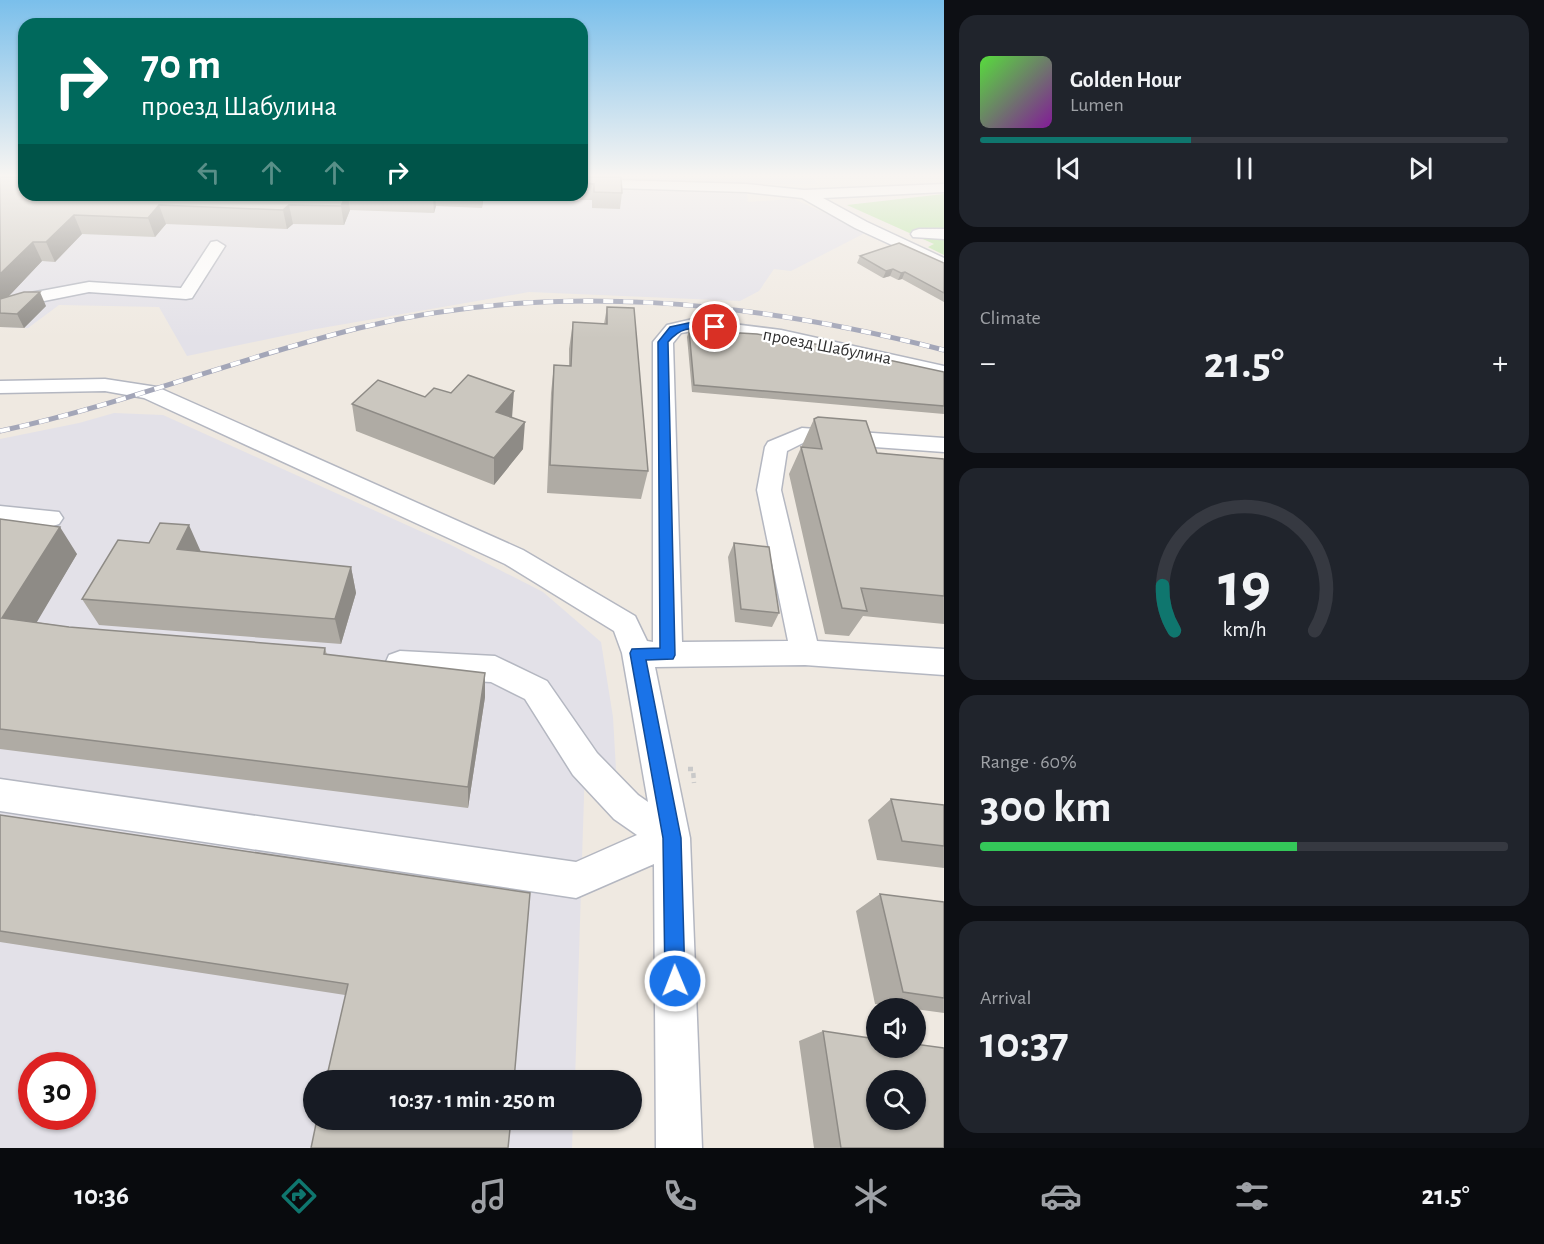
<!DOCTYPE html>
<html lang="en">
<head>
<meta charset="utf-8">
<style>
  :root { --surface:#171b24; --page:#20242c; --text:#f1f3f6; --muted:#9ea1a6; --line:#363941; --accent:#0f766e }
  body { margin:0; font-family:"Alegreya Sans",sans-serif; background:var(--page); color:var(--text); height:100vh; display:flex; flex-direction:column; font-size:22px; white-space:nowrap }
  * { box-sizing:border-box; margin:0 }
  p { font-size:20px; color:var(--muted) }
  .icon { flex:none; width:33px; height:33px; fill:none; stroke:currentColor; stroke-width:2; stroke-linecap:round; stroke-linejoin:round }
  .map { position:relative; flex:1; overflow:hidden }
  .panel { display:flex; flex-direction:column; gap:15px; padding:15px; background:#0d0f14; width:600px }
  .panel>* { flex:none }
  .top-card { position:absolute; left:18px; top:18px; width:570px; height:183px; border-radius:18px; box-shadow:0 2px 4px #0004; background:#00695c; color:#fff; overflow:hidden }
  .buttons { position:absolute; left:866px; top:998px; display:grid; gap:12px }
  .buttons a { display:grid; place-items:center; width:60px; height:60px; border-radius:50%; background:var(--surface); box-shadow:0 2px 4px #0004; font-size:30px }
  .speed { position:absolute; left:18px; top:1052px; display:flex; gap:12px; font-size:30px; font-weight:700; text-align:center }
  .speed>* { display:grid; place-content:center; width:78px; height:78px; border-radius:50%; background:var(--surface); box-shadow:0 2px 4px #0004; line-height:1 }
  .speed .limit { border:9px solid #d22; background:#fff; color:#111 }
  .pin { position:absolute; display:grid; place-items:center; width:51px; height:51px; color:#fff; margin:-26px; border:3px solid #fff; border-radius:50%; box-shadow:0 2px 6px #0007 }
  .me { position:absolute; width:66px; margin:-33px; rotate:359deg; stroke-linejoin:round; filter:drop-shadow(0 0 4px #0008) }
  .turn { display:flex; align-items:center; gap:21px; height:126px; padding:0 24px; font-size:27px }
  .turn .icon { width:78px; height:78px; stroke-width:2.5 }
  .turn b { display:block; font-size:42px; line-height:51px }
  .lanes { display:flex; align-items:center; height:57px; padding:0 24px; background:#0003; justify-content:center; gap:30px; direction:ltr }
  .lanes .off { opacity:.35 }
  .big { font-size:45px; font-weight:600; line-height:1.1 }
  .panel .card { flex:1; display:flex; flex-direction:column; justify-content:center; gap:9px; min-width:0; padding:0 21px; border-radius:18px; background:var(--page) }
  .panel .dial { align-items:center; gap:0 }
  .dial svg { height:156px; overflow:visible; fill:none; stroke:var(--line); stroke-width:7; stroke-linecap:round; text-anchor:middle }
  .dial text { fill:var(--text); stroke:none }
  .song { display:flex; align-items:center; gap:18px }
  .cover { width:72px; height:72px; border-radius:9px; background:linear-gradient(135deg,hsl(110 70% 55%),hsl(290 70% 35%)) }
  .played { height:6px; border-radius:3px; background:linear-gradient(90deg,var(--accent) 40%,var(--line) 40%) }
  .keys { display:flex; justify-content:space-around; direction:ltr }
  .heat { display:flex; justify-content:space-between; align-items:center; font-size:33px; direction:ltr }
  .charge { height:9px; border-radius:4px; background:linear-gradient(90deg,#34c759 60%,var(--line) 0) }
  .trip { position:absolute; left:303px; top:1070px; width:339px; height:60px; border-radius:30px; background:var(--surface); box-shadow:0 2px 4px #0004; font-weight:600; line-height:60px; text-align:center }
  .tab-bar { display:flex; height:96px; justify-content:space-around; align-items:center; background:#090b0e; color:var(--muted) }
  .tab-bar .icon { width:42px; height:42px }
  .tab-bar .selected { color:var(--accent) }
  .tab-bar b { font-size:27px; color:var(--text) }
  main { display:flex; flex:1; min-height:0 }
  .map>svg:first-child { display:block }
</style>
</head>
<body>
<main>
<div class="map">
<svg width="944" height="1148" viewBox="0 0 944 1148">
  <rect width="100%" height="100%" fill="#efe9e1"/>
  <!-- industrial -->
  <path fill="#e3e1e8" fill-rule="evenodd" d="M 0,177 L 24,195 L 582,195 L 582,177 L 813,177 L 817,184 L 746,183 L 748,202 L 794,199 L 867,232 L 791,271 L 774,269 L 759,291 L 740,301 L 529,292 L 316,329 L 187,356 L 159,307 L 59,305 L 28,328 L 0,327 Z
    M 114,413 L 163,415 L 451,545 L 543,592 L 601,642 L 613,717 L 616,770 L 585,765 L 575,1080 L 314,1080 L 314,1119 L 573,1119 L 572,1148 L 0,1148 L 0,439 L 79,423 ZM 32,1065 L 82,1065 L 82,1116 L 32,1116 Z"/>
  <!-- green -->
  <path fill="#b6e59e" d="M 944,194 L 944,255 L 928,247 L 934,244 L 847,205 Z"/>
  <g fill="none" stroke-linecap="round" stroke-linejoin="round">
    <!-- minor casing -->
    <g stroke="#b4b7c1" stroke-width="3">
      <path id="minor" d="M 582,179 L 746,184 L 804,190 L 944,184 L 944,192 L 823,198 L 867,222 L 944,258 L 944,269 L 855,228 L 802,198 L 746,192 L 582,187 Z
        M 919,229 L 944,229 L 944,239 L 913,237 L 911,234 L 913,231 Z
        M 217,241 L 225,246 L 192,298 L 186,299 L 89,292 L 29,304 L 0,313 L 0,301 L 25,294 L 89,282 L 181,288 L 211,242 Z
        M 693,319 L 781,330 L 944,366 L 944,378 L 781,342 L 693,331 L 681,333 L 673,343 L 682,642 L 788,641 L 757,490 L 765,447 L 768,442 L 802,428 L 944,438 L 944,452 L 805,442 L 787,451 L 781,490 L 817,641 L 944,649 L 944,675 L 805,665 L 655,667 L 690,838 L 702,1148 L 656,1148 L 654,864 L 576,898 L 0,811 L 0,779 L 576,862 L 637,835 L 614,819 L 573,775 L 525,699 L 491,682 L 400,677 L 389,673 L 385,664 L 389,655 L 400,651 L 495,656 L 547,681 L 597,753 L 638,795 L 648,802 L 622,653 L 614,631 L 505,564 L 144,398 L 105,391 L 0,393 L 0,381 L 105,379 L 157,387 L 523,550 L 635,616 L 647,641 L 653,642 L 653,342 L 667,325 Z
        M 0,506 L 59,512 L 63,518 L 59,524 L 50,527 L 0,524 Z"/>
    </g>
    <!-- path -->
    <path stroke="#c9c9c9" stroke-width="4.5" stroke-dasharray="5 4" stroke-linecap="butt" d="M 688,769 L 693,769 L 694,783"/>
    <!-- minor -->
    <use href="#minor" fill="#fff" fill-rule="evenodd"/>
    <!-- rail casing -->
    <g stroke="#a3a6b8" stroke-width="5">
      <path id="rail" d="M 0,431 C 123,405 238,358 359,328 C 553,280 752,301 944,350"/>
    </g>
    <!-- rail -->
    <use href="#rail" stroke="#fff" stroke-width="4" stroke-dasharray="10" stroke-linecap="butt"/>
  </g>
  <!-- wall -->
  <path fill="#afaba4" d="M 0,177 L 24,195 L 484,195 L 482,208 L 436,206 L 434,213 L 350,210 L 344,225 L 293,224 L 287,229 L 166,224 L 155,237 L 82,234 L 55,262 L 42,261 L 8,297 L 0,299 Z
    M 582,177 L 622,193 L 620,209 L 592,208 L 592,200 L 580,200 L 580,195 L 582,195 Z
    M 860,256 L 944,263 L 944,302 L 902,279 L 898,280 L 890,276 L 883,278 L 857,263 Z
    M 0,299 L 46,306 L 24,328 L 0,327 Z
    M 607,307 L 648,471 L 641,499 L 547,493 L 551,393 L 554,365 L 569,366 L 569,349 L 573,322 L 604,324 Z
    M 689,330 L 944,372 L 944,414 L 692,392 L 687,337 Z
    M 425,397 L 512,418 L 523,449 L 494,485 L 356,431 L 352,404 Z
    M 814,419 L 877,453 L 944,459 L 944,624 L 863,616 L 849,636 L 825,634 L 789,474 Z
    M 0,519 L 77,554 L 36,622 L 69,627 L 325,648 L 327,655 L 485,697 L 468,808 L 0,749 Z
    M 734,543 L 779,613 L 772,627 L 735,622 L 728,557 Z
    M 200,552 L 351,567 L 356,593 L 341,644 L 99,625 L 82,599 Z
    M 891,799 L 944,805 L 944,868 L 877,860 L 868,820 Z
    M 0,815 L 530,893 L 345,995 L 0,942 Z
    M 880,894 L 944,902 L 944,1013 L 915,1009 L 915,1008 L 904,1008 L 875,1004 L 856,911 Z
    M 823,1031 L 944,1148 L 814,1148 L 799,1041 Z"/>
  <!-- shaded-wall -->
  <path fill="#8e8b86" d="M 346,195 L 348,195 L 350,210 L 344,225 L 341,206 Z
    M 433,195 L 435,195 L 436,206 L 434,213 Z
    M 483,195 L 484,195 L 482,208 Z
    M 159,205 L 166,224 L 155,237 L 148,218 Z
    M 289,205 L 293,224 L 287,229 L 283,210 Z
    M 74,215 L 82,234 L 55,262 L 46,242 Z
    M 33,242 L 42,261 L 8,297 L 0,299 L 0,274 Z
    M 893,269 L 890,276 L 883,278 L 886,271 Z
    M 905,272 L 902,279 L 898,280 L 901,273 Z
    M 40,292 L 46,306 L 24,328 L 17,314 Z
    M 514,391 L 512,418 L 496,412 Z
    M 525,422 L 523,449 L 494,485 L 494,458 Z
    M 189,525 L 201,552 L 177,549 Z
    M 60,527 L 77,554 L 24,644 L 2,618 Z
    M 351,567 L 356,593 L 341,644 L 335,619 Z
    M 485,673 L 485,697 L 468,808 L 468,787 Z"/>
  <!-- building -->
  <path fill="#cbc7bf" stroke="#8e8b86" stroke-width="1.5" fill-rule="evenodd" d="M 0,177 L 24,177 L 24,195 L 346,195 L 341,206 L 289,205 L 283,210 L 159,205 L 148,218 L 74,215 L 46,242 L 33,242 L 0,274 Z
    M 582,177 L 621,177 L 622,193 L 594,192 L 594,184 L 582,183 Z
    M 899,243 L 944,263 L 944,293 L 905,272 L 901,273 L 893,269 L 886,271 L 860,256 Z
    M 24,292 L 40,292 L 17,314 L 0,313 L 0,299 Z
    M 607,307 L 634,308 L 648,471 L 550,465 L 554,365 L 571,366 L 573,322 L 607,324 Z
    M 689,330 L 757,334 L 815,344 L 944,372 L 944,406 L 694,385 Z
    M 468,375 L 514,391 L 496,412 L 525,422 L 494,458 L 352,404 L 378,380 L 425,397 L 434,388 L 451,393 Z
    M 818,417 L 866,421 L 877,453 L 944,459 L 944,596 L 861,588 L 867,611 L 842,608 L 801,447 L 822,449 L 814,419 Z
    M 0,519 L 60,527 L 2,618 L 69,627 L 325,648 L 324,654 L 485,673 L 468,787 L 0,729 Z
    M 160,523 L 189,525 L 177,549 L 351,567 L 335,619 L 82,599 L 118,540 L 149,543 Z
    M 734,543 L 769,547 L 779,613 L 741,609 Z
    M 891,799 L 944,805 L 944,846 L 902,841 Z
    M 0,815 L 530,893 L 514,1080 L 326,1080 L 348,984 L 0,931 Z
    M 880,894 L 944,902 L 944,998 L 903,992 Z
    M 823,1031 L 876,1039 L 876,1047 L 915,1047 L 915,1044 L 944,1048 L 944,1148 L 841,1148 ZM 876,1080 L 915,1080 L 915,1119 L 876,1119 Z
    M 317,1119 L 511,1119 L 508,1148 L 311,1148 Z"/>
  <!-- sky -->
  <linearGradient id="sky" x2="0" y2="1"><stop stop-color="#7abfeb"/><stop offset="0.52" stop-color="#f8f5f2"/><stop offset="1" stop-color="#f8f5f2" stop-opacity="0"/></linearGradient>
  <rect width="944" height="338" fill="url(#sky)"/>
  <!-- route -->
  <path fill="#1a73e8" stroke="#114b97" stroke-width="1.5" d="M 693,322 L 715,324 L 720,327 C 703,338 690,316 668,342 L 675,655 L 673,659 L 646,660 L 681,838 L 685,981 L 682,988 L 675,991 L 668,988 L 665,981 L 663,838 L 630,653 L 632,649 L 660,648 L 658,342 L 670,327 Z"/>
  <g text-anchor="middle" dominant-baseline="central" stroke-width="4.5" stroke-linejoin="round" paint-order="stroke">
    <!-- street labels -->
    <g font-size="18" fill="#2e2e2e" stroke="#fff">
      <text transform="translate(827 347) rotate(11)">проезд Шабулина</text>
    </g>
  </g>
</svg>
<div class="buttons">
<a><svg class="icon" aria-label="sound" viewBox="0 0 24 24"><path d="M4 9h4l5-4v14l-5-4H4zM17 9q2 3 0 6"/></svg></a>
<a><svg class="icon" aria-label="search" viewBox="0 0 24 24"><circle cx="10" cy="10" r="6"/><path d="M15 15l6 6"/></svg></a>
</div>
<div class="speed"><div class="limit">30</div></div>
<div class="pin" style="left:715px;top:327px;background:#d93025"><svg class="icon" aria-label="arrive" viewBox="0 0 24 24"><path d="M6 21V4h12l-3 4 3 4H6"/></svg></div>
<svg class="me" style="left:675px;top:981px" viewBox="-20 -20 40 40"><circle r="17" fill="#1a73e8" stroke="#fff" stroke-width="3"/><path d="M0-11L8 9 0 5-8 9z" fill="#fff"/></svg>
<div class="trip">10:37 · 1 min · 250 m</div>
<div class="top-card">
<div class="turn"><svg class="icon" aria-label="right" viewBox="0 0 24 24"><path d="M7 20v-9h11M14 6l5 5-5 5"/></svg><div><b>70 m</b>проезд Шабулина</div></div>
<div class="lanes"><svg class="icon off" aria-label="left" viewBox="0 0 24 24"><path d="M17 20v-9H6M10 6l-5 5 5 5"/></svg><svg class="icon off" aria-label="ahead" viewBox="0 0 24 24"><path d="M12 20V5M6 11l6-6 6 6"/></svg><svg class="icon off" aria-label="ahead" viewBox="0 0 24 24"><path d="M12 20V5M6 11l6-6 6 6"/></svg><svg class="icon" aria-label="right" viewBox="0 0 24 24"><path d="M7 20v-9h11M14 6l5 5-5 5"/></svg></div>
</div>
</div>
<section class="panel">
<div class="card">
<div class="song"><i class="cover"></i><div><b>Golden Hour</b><p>Lumen</p></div></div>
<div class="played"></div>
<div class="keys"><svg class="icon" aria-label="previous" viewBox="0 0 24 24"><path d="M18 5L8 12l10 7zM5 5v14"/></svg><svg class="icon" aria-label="pause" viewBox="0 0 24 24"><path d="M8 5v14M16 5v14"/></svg><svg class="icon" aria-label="next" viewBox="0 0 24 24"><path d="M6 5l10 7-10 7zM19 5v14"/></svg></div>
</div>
<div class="card"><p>Climate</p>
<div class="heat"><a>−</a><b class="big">21.5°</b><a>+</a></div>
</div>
<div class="card dial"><svg viewBox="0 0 100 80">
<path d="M14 69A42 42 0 1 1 86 69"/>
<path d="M14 69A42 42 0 0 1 8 46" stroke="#0f766e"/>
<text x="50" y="56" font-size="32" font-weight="700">19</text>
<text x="50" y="72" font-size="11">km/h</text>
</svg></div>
<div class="card"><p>Range · 60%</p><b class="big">300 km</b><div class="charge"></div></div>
<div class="card"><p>Arrival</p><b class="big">10:37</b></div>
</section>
</main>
<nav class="tab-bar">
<b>10:36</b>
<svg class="icon selected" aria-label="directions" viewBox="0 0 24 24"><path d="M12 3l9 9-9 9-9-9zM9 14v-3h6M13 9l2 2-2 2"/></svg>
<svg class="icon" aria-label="music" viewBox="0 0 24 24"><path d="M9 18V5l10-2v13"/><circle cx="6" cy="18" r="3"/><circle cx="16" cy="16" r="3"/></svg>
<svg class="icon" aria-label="phone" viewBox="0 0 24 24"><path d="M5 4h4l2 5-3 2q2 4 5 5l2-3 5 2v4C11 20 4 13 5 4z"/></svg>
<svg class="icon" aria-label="climate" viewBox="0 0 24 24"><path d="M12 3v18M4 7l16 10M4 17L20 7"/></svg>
<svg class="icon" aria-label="car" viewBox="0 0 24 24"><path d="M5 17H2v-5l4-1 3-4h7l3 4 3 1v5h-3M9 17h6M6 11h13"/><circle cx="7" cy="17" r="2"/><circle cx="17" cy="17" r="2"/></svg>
<svg class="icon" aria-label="filters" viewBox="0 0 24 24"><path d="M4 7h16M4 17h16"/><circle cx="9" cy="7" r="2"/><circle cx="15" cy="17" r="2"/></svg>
<b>21.5°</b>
</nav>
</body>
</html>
